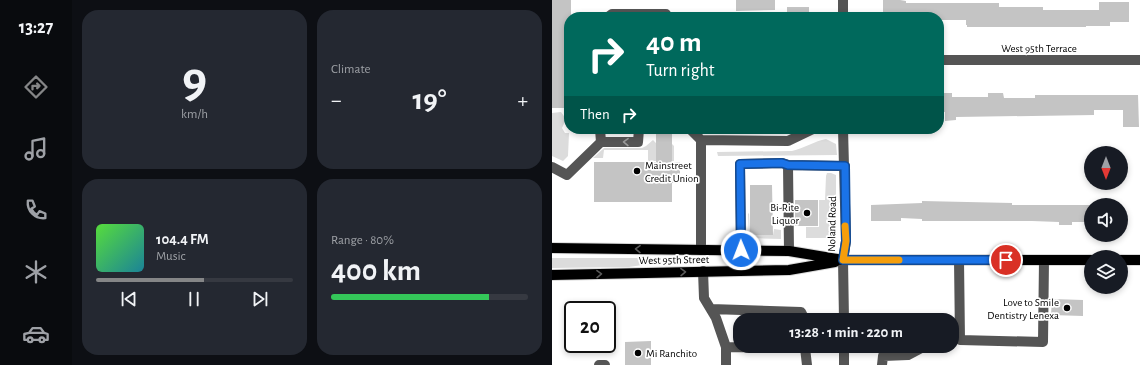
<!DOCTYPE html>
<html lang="en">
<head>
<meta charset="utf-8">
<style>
  :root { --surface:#171b24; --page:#242831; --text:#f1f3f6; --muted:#9ea1a6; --line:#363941; --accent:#858687 }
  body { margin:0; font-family:"Alegreya Sans",sans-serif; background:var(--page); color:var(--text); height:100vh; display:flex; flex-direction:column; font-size:15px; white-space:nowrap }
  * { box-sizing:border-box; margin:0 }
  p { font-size:13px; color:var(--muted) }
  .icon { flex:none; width:22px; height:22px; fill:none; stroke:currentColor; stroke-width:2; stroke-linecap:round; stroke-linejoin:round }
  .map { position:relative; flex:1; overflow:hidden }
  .panel { display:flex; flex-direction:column; gap:10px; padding:10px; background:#0d0f14; width:480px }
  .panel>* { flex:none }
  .hud { position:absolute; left:12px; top:12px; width:380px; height:122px; border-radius:16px; box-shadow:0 2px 6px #0003; background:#00695c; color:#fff; overflow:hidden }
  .needle { width:26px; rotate:180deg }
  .buttons { position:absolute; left:532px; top:146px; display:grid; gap:8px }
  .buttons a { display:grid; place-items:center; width:44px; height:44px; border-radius:50%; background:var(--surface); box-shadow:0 2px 6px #0003; font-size:20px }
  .speed { position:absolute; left:12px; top:301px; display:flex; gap:8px; font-size:20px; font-weight:700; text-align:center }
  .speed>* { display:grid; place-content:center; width:52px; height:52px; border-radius:50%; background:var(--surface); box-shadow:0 2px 6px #0003; line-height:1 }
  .speed .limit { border:2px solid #111; border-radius:6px; background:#fff; color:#111 }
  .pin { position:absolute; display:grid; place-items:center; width:34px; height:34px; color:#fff; margin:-17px; border:2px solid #fff; border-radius:50%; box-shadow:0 1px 4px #0007 }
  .me { position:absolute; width:44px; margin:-22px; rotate:359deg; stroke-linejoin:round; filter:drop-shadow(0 0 3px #0008) }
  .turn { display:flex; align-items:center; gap:14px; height:84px; padding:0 16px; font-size:18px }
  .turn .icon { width:52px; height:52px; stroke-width:2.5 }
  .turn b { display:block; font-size:28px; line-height:34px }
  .then { display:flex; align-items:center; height:38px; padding:0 16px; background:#0003; gap:8px; font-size:15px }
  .big { font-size:30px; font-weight:700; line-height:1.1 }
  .panel .card { flex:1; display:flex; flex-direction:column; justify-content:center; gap:6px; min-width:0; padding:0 14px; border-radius:16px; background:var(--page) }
  .panel .dial { align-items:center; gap:0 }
  .dial b { font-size:52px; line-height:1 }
  .song { display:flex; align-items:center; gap:12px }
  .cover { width:48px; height:48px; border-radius:6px; background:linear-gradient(135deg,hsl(110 70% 55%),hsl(190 70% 35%)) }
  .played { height:4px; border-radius:2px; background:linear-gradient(90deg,var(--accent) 55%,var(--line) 55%) }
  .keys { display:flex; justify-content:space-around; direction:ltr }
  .heat { display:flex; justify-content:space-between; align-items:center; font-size:22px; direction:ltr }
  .charge { height:6px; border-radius:3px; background:linear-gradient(90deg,#34c759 80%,var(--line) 0) }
  .panel .tiles { flex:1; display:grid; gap:10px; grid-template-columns:repeat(2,1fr) }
  .trip { position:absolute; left:181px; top:313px; width:226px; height:40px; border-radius:16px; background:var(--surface); box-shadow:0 2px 6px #0003; font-weight:700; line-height:40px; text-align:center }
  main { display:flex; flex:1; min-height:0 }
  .tabs { display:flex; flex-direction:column; width:72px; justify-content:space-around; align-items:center; background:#090b0e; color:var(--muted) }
  .tabs .icon { width:28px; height:28px }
  .tabs .current { color:var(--accent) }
  .tabs b { font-size:18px; color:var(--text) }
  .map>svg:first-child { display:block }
</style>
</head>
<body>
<main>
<nav class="tabs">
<b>13:27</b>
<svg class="icon current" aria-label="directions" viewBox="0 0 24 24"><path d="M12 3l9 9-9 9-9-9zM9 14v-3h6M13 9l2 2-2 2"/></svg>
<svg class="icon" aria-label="music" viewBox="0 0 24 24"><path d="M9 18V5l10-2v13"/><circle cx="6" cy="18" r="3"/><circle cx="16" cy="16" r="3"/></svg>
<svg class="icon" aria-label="phone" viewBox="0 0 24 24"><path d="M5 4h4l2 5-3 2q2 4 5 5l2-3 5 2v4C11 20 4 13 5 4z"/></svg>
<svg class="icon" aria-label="climate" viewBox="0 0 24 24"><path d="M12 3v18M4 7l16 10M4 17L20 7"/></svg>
<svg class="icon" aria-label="car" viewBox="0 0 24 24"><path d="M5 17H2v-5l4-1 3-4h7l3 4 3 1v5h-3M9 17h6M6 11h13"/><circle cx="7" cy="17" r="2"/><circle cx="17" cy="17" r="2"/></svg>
</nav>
<section class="panel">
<div class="tiles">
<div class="card dial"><b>9</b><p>km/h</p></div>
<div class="card"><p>Climate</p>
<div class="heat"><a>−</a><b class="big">19°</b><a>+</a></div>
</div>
<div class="card">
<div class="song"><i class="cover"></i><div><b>104.4 FM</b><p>Music</p></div></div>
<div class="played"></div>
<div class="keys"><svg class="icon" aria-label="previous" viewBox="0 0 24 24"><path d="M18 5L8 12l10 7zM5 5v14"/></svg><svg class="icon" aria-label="pause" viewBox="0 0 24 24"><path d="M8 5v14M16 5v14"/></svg><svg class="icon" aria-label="next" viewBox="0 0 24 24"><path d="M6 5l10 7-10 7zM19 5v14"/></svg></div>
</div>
<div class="card"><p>Range · 80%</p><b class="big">400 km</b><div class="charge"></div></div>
</div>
</section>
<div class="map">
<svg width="588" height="365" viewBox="0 0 588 365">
  <rect width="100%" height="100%" fill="#fff"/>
  <!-- green -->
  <path fill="#dcdcdc" d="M 9,112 L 14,119 L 10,128 L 13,133 L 17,133 L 16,156 L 11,161 L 0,156 L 0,113 Z
    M 274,139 L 284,144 L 285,155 L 166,156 L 165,152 L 240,151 C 252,148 263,141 274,139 Z
    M 101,140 L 104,143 L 120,144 L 122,146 L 122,161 L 96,161 L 96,150 L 52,150 L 51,158 L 41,158 L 52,148 L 90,148 L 94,146 Z
    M 275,173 L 279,173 L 284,175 L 284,227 L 282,234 L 277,238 L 254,238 L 254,227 L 267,227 L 267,200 L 273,200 L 274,176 Z
    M 197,213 L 198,235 L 221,235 L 222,229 L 229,230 L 229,239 L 197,238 L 196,214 Z
    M 0,258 L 129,258 L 129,261 L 117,261 L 77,267 L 0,268 Z"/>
  <!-- building -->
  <path fill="#c4c4c4" d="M 0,0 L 19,0 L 19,17 L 17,17 L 17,108 L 0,108 Z
    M 184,0 L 223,0 L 223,10 L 184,11 Z
    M 331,0 L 348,0 L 354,1 L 354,3 L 447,3 L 447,7 L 491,7 L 491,10 L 547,10 L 547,2 L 577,2 L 577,22 L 558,22 L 558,26 L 534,26 L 534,27 L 415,27 L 415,25 L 414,25 L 414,20 L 387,20 L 387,17 L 331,17 Z
    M 235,7 L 257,7 L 257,17 L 235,17 Z
    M 387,93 L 400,93 L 400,97 L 436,97 L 436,93 L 451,93 L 452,98 L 483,98 L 483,95 L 586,95 L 587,127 L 571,127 L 571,110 L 542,110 L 542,115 L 404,117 L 404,120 L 393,121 L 393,112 L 387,112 Z
    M 104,129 L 120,129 L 120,162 L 128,162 L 128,179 L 125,179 L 125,183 L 120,183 L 120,202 L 42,202 L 42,162 L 104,162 Z
    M 198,185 L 220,185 L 221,235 L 198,235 Z
    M 243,200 L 266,200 L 266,226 L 243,226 Z
    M 370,201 L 460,203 L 460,205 L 539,205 L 539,222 L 520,222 L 520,225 L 507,225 L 507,222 L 480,221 L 370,221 L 370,219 L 349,218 L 349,221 L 319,221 L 319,205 L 370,203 Z
    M 500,299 L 531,300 L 531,316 L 499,315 Z
    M 99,341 L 99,365 L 73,365 L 73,342 Z"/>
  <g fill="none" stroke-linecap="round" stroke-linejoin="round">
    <!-- major casing -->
    <g stroke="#dbdbdb" stroke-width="12">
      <path id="major" d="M 0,248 L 237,251 L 291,260 L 539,260
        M 569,260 L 588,260
        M 0,275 L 237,270 L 283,262"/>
    </g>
    <!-- minor -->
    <path stroke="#555" stroke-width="10" d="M 291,0 L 291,17
      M 56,17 L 60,14 L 114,14 L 114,17
      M 387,60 L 588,60
      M 138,129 L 149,140
      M 291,129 L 294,241 L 291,260 L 292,320
      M 49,142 L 86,142 L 87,129
      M 0,167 L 15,175 L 49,142 L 48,129
      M 149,250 L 149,140 L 236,141 L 261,129 L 279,129
      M 189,250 L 188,164 L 230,163 L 236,165
      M 237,251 L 236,165 L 293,166
      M 407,260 L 408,340 L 491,342 L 492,260
      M 151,271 L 152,298 L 164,318 L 174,347 L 253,348 L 255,365
      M 159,309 L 249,312 L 253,320
      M 292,346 L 292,365
      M 47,365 L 53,365
      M 174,365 L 174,347
      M 330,365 L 331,356 L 356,355 L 373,346"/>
    <!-- major -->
    <use href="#major" stroke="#000" stroke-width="10"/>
  </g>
  <!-- one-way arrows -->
  <defs><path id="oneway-chevron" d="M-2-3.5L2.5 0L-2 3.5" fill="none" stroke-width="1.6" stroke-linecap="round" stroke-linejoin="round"/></defs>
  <use stroke="#999" href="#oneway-chevron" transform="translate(74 142) rotate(-179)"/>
  <g stroke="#595959">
    <use href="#oneway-chevron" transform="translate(86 249) rotate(-179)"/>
    <use href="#oneway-chevron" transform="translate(131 272) rotate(-1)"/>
    <use href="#oneway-chevron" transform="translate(47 274) rotate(-1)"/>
  </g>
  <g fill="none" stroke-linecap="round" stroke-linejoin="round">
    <!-- route casing -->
    <g stroke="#114b97" stroke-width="10">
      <path id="route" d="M 189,250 L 188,164 L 230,163 L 236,165 L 293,166 L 294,241 L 291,260 L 454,260"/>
    </g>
    <!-- route -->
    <use href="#route" stroke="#1a73e8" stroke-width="7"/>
    <!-- slow -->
    <path stroke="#f59e0b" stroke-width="7" d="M 293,226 L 294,241 L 291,260 L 347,260"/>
  </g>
  <!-- markers -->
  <g fill="#000" stroke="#fff" stroke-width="1.5">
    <circle cx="85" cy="171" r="4"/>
    <circle cx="255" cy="213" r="4"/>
    <circle cx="515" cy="308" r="4"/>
    <circle cx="86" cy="353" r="4"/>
  </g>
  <g text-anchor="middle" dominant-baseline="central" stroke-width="3.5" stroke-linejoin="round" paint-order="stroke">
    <!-- street labels -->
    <g font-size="11" fill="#000" stroke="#fff">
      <text x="487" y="48">West 95th Terrace</text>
      <text transform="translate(280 224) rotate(-89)">Noland Road</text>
      <text transform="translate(122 260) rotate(-1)">West 95th Street</text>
    </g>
    <!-- poi labels -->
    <g font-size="11" fill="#000" stroke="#fff" text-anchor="start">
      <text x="93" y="165">Mainstreet<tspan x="93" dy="13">Credit Union</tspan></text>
      <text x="247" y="207" text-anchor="end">Bi-Rite<tspan x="247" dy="13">Liquor</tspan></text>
      <text x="507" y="302" text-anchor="end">Love to Smile<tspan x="507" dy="13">Dentistry Lenexa</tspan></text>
      <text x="94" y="353">Mi Ranchito</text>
    </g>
  </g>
</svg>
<div class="buttons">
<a><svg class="needle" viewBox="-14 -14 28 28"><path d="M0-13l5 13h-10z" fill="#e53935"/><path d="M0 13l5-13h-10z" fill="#9ea1a6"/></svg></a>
<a><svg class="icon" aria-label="sound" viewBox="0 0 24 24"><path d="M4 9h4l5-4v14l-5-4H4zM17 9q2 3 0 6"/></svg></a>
<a><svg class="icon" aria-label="layers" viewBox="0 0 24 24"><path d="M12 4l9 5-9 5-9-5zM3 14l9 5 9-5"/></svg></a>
</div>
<div class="speed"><div class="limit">20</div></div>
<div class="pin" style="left:454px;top:260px;background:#d93025"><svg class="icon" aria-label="arrive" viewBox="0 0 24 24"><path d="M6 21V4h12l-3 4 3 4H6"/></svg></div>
<svg class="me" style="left:189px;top:250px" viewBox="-20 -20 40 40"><circle r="17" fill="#1a73e8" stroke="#fff" stroke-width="3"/><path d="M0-11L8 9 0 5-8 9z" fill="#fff"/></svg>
<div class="trip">13:28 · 1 min · 220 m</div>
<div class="hud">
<div class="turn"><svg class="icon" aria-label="right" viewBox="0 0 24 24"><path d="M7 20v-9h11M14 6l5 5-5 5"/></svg><div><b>40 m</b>Turn right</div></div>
<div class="then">Then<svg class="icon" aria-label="right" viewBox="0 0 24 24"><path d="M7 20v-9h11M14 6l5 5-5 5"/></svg></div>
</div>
</div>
</main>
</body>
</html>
